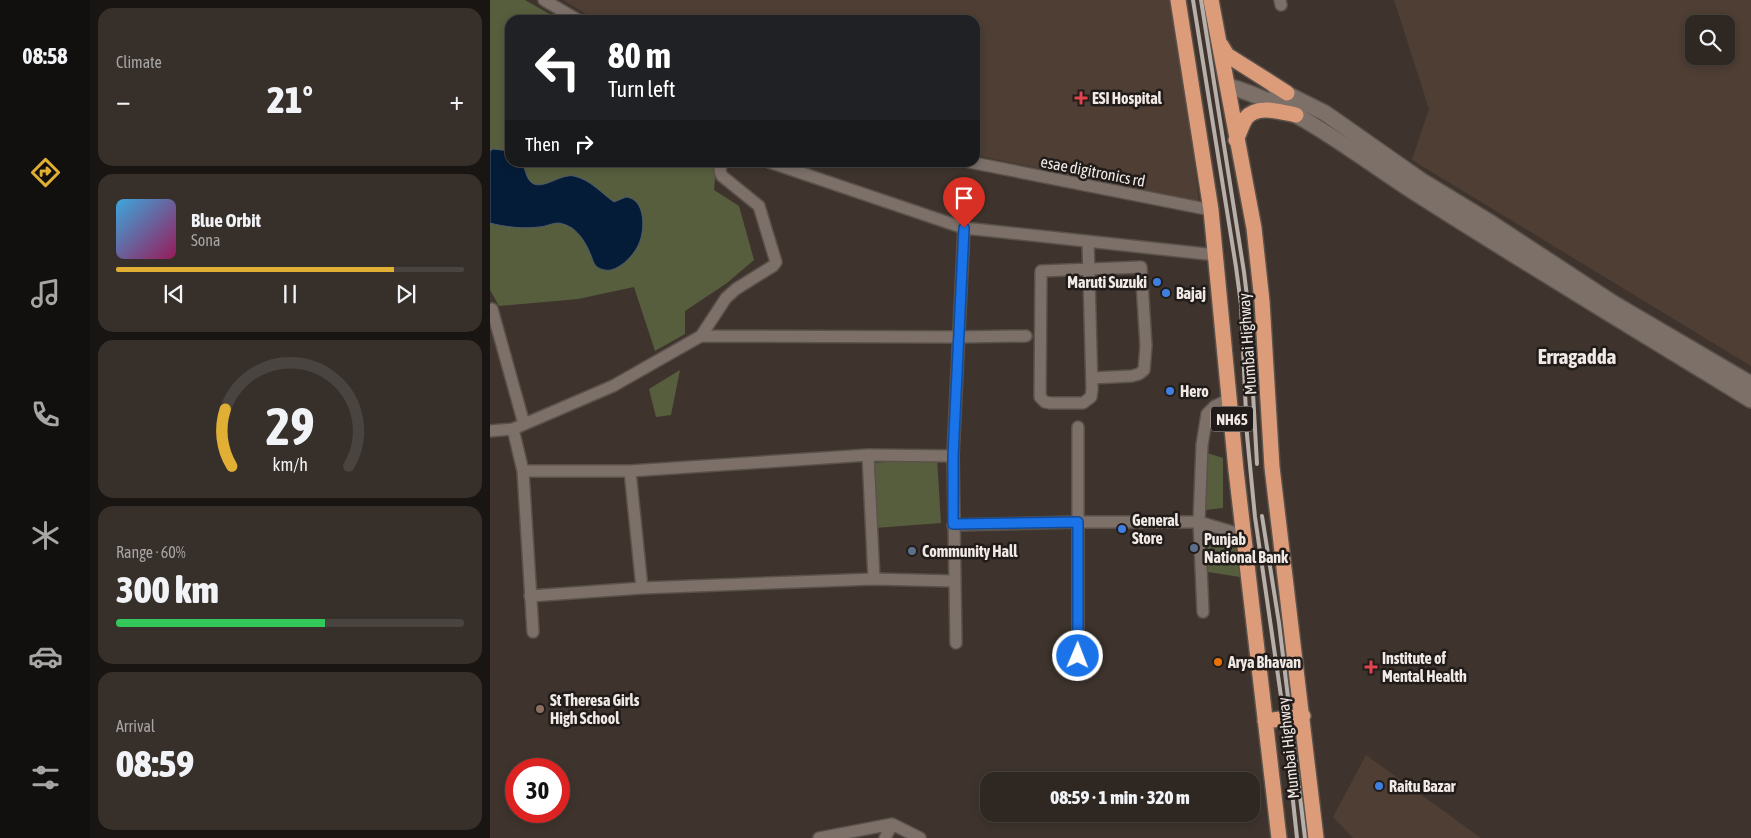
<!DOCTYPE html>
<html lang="en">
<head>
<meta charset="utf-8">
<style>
  :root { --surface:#2e2722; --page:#362f2a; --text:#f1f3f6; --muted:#a7a5a5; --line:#494440; --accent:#e1af34 }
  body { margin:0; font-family:"Asap Condensed",sans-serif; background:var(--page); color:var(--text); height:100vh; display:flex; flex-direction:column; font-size:19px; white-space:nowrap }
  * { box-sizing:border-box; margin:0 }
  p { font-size:16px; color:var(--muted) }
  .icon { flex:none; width:28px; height:28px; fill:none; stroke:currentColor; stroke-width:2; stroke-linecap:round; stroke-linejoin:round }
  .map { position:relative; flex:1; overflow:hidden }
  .drawer { display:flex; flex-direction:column; gap:8px; padding:8px; background:#191513; width:400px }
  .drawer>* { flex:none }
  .guide { position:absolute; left:15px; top:15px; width:475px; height:152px; border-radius:15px; box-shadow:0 2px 8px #0003,0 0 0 1px var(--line); background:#202124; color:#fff; overflow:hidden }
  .buttons { position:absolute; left:1195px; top:15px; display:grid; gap:10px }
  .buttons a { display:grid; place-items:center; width:50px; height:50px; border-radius:10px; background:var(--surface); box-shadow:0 2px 8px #0003,0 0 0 1px var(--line); font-size:25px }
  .speed { position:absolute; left:15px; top:758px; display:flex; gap:10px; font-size:25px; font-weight:700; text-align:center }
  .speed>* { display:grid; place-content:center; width:65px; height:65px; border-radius:50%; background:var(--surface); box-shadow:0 2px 8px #0003,0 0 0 1px var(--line); line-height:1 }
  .speed .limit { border:8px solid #d22; background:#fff; color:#111 }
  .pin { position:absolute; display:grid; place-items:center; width:42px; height:42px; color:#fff; margin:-51px -21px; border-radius:50% 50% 50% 0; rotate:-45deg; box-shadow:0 0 5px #0007 }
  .pin .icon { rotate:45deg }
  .me { position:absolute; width:55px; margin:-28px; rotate:1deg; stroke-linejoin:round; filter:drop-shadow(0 0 4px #0008) }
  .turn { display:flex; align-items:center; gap:18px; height:105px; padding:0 20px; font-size:22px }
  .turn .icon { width:65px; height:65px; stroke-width:2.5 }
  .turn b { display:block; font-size:35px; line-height:42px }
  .then { display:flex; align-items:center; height:48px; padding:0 20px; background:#0003; gap:10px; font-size:19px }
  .big { font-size:38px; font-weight:800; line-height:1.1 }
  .drawer .card { flex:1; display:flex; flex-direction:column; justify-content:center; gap:8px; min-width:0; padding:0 18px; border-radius:15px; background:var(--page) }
  .drawer .dial { align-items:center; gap:0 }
  .dial svg { height:130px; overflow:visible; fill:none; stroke:var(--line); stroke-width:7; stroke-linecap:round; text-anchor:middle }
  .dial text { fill:var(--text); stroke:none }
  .song { display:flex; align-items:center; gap:15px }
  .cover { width:60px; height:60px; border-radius:8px; background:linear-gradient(135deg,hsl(200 70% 55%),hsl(330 70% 35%)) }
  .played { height:5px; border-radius:2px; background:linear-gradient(90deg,var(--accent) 80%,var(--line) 80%) }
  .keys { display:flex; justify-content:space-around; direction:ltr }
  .heat { display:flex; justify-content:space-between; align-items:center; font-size:28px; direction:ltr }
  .charge { height:8px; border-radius:4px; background:linear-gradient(90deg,#34c759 60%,var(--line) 0) }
  .trip { position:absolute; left:490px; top:772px; width:280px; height:50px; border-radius:15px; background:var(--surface); box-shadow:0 2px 8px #0003,0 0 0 1px var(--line); font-weight:800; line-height:50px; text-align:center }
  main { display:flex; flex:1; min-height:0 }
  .menu { display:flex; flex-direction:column; width:90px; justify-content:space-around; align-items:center; background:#12100e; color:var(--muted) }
  .menu .icon { width:35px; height:35px }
  .menu .active { color:var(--accent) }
  .menu b { font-size:22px; color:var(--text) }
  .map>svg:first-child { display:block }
</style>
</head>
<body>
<main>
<nav class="menu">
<b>08:58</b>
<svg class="icon active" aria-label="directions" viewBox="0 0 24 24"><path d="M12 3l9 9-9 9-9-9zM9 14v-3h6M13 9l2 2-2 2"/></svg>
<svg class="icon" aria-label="music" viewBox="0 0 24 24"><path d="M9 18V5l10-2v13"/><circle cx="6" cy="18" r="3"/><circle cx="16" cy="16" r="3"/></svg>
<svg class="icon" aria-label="phone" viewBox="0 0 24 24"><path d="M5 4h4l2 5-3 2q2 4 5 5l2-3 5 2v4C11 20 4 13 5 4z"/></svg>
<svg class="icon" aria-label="climate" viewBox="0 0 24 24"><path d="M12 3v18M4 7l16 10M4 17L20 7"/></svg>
<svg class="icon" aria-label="car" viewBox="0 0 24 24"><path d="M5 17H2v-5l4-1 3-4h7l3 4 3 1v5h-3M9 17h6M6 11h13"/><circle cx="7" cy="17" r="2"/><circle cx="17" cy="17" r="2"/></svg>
<svg class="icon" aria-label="filters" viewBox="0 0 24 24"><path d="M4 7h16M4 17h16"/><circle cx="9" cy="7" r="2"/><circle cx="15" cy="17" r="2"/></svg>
</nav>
<section class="drawer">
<div class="card"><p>Climate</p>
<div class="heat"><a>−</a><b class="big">21°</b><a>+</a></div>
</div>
<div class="card">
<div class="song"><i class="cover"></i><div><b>Blue Orbit</b><p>Sona</p></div></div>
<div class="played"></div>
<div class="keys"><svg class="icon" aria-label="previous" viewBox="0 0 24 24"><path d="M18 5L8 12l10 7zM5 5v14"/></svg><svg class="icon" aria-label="pause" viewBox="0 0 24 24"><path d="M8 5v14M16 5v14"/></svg><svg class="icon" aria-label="next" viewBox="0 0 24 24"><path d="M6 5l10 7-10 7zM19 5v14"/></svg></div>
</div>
<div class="card dial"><svg viewBox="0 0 100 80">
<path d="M14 69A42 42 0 1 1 86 69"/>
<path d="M14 69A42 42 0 0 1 10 34" stroke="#e1af34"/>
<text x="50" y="56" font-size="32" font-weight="700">29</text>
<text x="50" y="72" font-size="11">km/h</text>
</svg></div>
<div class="card"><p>Range · 60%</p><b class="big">300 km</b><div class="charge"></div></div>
<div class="card"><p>Arrival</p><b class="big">08:59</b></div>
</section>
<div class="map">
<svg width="1261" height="838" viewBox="0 0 1261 838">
  <rect width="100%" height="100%" fill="#3e342d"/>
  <!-- built -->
  <path fill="#4e3e34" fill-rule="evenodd" d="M 73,0 L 681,0 L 690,42 L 709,202 L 485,155 L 485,20 L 106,20 Z
    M 904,0 L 1261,0 L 1261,366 L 922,160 L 939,109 ZM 1204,24 L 1236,24 L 1236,56 L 1204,56 Z
    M 876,755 L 991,838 L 863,838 L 843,817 Z"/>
  <!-- green -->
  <path fill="#575e3e" d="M 0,0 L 35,0 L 70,20 L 20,20 L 20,162 L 218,163 L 226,167 L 224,190 L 249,206 L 264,260 L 237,283 L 195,311 L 195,334 L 165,351 L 144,287 L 88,299 L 9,306 L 0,290 Z
    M 190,370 L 181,415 L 166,417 L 159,389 Z
    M 714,452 L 733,458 L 733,508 L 716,510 Z
    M 447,458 L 451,523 L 385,528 L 382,463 Z
    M 717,530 L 749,539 L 750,577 L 718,572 Z"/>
  <!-- water -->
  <path fill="#051c38" stroke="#4c5a6c" d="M 3,149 L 20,151 L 20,162 L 32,163 C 35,168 36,177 40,181 C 50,193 70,173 84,176 C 101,180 111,193 124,202 L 136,197 C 155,199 155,227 150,241 C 146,253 133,267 121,270 C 116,271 109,269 106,266 C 103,263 102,257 100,253 C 96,243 90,234 82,228 C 79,226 72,223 68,223 C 62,223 55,227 49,227 C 33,229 15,227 0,223 L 0,151 Z"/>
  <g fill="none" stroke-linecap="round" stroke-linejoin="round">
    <!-- street casing -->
    <g stroke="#5a514b" stroke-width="14">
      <path id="street" d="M 54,0 L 88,20
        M 790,0 L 791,5
        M 279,162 L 474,228 L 726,255
        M 479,162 L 721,210
        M 598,241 L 602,389 L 601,397 L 593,403 L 560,403 L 555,402 L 550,397 L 551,271 L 651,267 L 656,346 L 654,370 L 649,374 L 642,376 L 602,378
        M 2,309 L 34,424
        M 211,336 L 236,298 L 246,289 L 283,266 L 286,262 L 269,206 L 232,176 C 229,170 229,167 234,162
        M 23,429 L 33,471 L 43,632
        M 0,431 L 23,429 L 123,386 L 211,336 L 468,337 L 536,336
        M 378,455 L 384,579
        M 33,471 L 140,471 L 378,455 L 463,456
        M 140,471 L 152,588
        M 463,525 L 587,522 L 709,522 L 753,535
        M 40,596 L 152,588 L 384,579 L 464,581
        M 713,612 L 709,522 L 712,445 L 717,414 L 725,406 L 740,399
        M 466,643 L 463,456 L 474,228
        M 588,656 L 588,427
        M 329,838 L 402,824 L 430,838
        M 395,838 L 402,824"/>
    </g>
    <!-- secondary casing -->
    <g stroke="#5a514b" stroke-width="18">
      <path id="secondary" d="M 738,86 C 808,106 866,155 927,194 C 1037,264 1149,332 1261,400
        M 785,88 L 835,113 L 932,181 L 1001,223 L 1123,303 L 1261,384"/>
    </g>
    <!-- highway casing -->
    <g stroke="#5a514b" stroke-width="18">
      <path id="highway" d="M 688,0 L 721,210 L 746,470 L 789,838
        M 721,0 L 764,228 L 772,301 L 782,467 L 826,838
        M 731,45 L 737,55 L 797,93
        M 746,140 C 749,134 752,124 756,118 C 767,104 792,112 806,115
        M 775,721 L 813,716"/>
    </g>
    <!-- street -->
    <use href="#street" stroke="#7c7069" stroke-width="11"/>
    <!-- secondary -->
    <use href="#secondary" stroke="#7c7069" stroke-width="15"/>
    <!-- highway -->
    <use href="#highway" stroke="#dd9c79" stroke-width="15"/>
    <!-- rail -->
    <path stroke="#b7afaa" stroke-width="4" d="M 703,0 L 746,267 L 751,305 L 757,435 L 765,517 L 794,717 L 807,838
      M 711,0 L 754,272 L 758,305 L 767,464
      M 772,516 L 789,623 L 815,838"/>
  </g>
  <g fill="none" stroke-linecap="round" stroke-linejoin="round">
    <!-- route casing -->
    <g stroke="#114b97" stroke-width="12">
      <path id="route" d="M 474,228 L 463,456 L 463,524 L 588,522 L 588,656"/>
    </g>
    <!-- route -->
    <use href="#route" stroke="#1a73e8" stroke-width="9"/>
  </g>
  <!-- markers -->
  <g fill="#e0444e" stroke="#211c19" stroke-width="2">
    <path d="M588.5 90.5h5v5h5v5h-5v5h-5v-5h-5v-5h5z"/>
    <path d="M878.5 659.5h5v5h5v5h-5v5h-5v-5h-5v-5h5z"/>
  </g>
  <g fill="#3f7fe0" stroke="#211c19" stroke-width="2">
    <circle cx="667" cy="282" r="5"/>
    <circle cx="676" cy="293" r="5"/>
    <circle cx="680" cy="391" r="5"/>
    <circle cx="632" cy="529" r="5"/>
    <circle cx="889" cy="786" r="5"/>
  </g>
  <g fill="#5c6f8a" stroke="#211c19" stroke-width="2">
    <circle cx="704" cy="548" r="5"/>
    <circle cx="422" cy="551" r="5"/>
  </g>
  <circle fill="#e8710a" stroke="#211c19" stroke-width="2" cx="728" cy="662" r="5"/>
  <circle fill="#8d6e63" stroke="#211c19" stroke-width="2" cx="50" cy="709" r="5"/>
  <g text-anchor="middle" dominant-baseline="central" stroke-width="5" stroke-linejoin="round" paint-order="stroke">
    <!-- shield labels -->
    <rect fill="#211c19" stroke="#b2aca8" stroke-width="1" x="721" y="406.5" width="42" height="25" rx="4"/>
    <g font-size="15" font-weight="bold" fill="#f0e9e5">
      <text x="742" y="419">NH65</text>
    </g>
    <!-- poi labels -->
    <g font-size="16" font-weight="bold" fill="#f0e9e5" stroke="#211c19" text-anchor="start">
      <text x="602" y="98">ESI Hospital</text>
      <text x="657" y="282" text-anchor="end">Maruti Suzuki</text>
      <text x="686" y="293">Bajaj</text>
      <text x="690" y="391">Hero</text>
      <text x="642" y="520">General<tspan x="642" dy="18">Store</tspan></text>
      <text x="714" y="539">Punjab<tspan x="714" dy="18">National Bank</tspan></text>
      <text x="432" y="551">Community Hall</text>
      <text x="892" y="658">Institute of<tspan x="892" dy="18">Mental Health</tspan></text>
      <text x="738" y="662">Arya Bhavan</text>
      <text x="60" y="700">St Theresa Girls<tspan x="60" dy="18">High School</tspan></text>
      <text x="899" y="786">Raitu Bazar</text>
    </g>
    <!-- street labels -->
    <g font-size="16" fill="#f0e9e5" stroke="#211c19">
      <text transform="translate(603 171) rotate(11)">esae digitronics rd</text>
      <text transform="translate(757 344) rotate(-94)">Mumbai Highway</text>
      <text transform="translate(798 748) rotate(-96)">Mumbai Highway</text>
    </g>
    <!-- district labels -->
    <g font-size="21" font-weight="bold" fill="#f0e9e5" stroke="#211c19">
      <text x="1087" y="356">Erragadda</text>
    </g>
  </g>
</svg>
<div class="buttons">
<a><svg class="icon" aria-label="search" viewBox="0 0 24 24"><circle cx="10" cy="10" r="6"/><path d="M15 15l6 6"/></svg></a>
</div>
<div class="speed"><div class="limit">30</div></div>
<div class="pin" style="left:474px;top:228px;background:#d93025"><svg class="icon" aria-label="arrive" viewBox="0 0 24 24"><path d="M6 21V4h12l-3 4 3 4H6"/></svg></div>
<svg class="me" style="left:588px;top:656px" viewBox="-20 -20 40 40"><circle r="17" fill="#1a73e8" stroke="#fff" stroke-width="3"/><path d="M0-11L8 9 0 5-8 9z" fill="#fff"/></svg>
<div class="trip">08:59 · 1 min · 320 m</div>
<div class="guide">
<div class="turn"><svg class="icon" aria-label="left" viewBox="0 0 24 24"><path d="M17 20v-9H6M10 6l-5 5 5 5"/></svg><div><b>80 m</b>Turn left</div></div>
<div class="then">Then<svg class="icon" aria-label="right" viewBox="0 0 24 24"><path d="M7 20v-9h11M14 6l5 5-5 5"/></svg></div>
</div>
</div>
</main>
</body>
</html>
